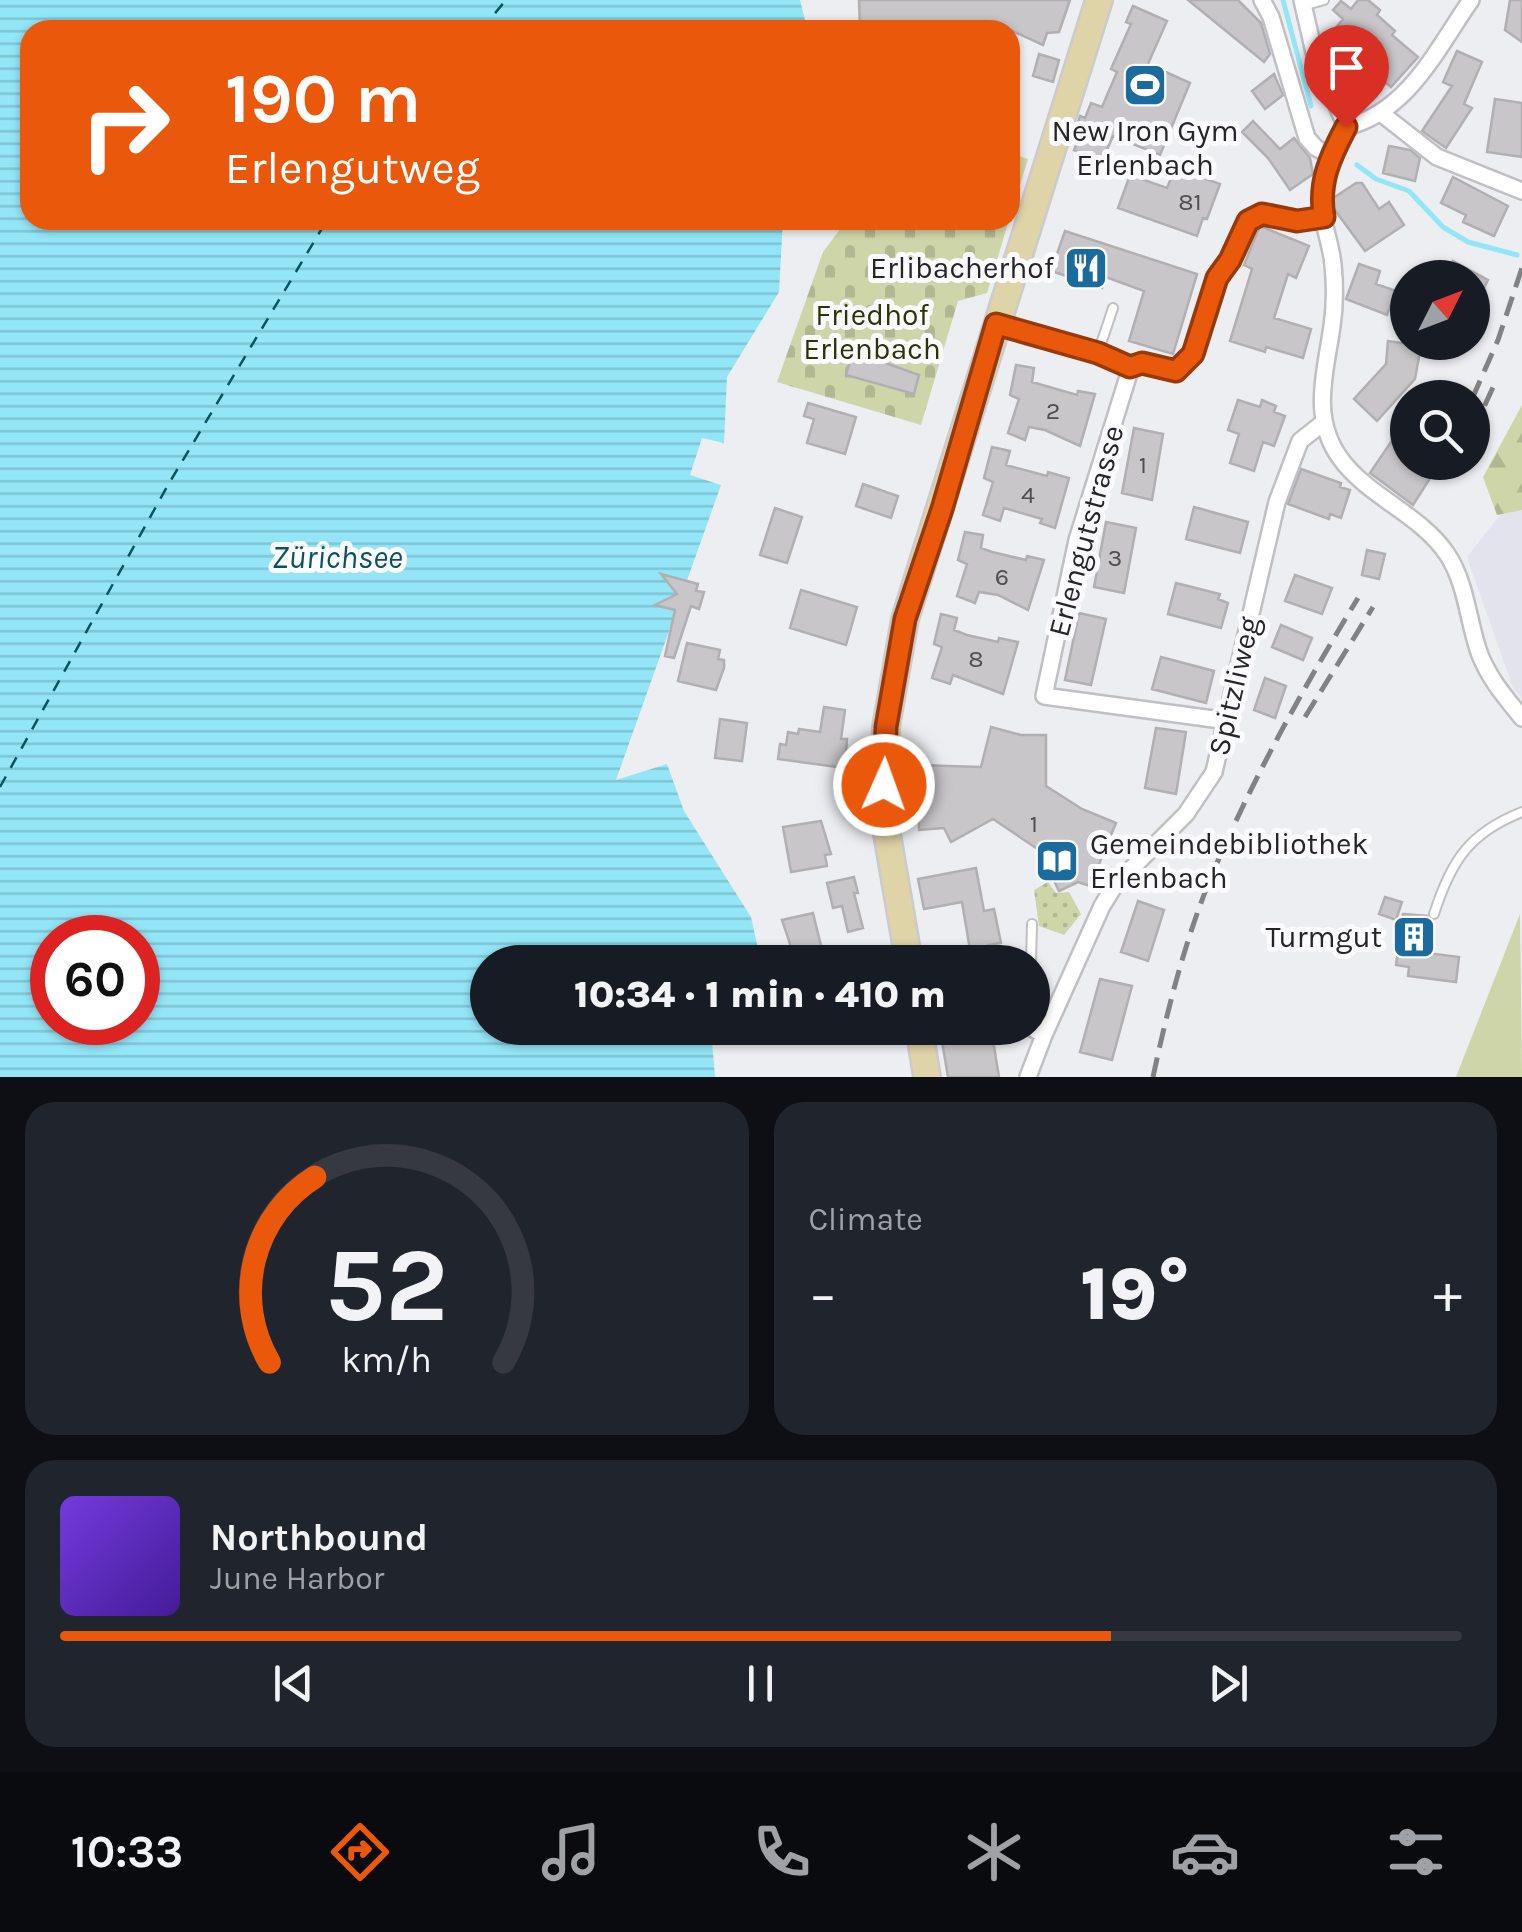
<!DOCTYPE html>
<html lang="en">
<head>
<meta charset="utf-8">
<style>
  :root { --surface:#171b24; --page:#20242c; --text:#f1f3f6; --muted:#9ea1a6; --line:#363941; --accent:#ea580c }
  body { margin:0; font-family:Karla,sans-serif; background:var(--page); color:var(--text); height:100vh; display:flex; flex-direction:column; font-size:38px; white-space:nowrap }
  * { box-sizing:border-box; margin:0 }
  p { font-size:32px; color:var(--muted) }
  .icon { flex:none; width:55px; height:55px; fill:none; stroke:currentColor; stroke-width:2; stroke-linecap:round; stroke-linejoin:round }
  .map { position:relative; height:1077px; overflow:hidden }
  .drawer { display:flex; flex-direction:column; gap:25px; padding:25px; background:#0d0f14; flex:1 }
  .drawer>* { flex:none }
  .banner { position:absolute; left:20px; top:20px; width:1000px; height:210px; border-radius:30px; box-shadow:0 2px 8px #0004; background:#ea580c; color:#fff; overflow:hidden }
  .needle { width:65px; rotate:48deg }
  .tools { position:absolute; left:1390px; top:260px; display:grid; gap:20px }
  .tools a { display:grid; place-items:center; width:100px; height:100px; border-radius:50%; background:var(--surface); box-shadow:0 2px 8px #0004; font-size:50px }
  .speed { position:absolute; left:30px; top:915px; display:flex; gap:20px; font-size:50px; font-weight:700; text-align:center }
  .speed>* { display:grid; place-content:center; width:130px; height:130px; border-radius:50%; background:var(--surface); box-shadow:0 2px 8px #0004; line-height:1 }
  .speed .limit { border:15px solid #d22; background:#fff; color:#111 }
  .pin { position:absolute; display:grid; place-items:center; width:85px; height:85px; color:#fff; margin:-102px -42px; border-radius:50% 50% 50% 0; rotate:-45deg; box-shadow:0 0 10px #0007 }
  .pin .icon { rotate:45deg }
  .me { position:absolute; width:110px; margin:-55px; rotate:2deg; stroke-linejoin:round; filter:drop-shadow(0 0 8px #0008) }
  .turn { display:flex; align-items:center; gap:35px; height:210px; padding:0 40px; font-size:45px }
  .turn .icon { width:130px; height:130px; stroke-width:2.5 }
  .turn b { display:block; font-size:70px; line-height:85px }
  .big { font-size:75px; font-weight:800; line-height:1.1 }
  .drawer .card { flex:1; display:flex; flex-direction:column; justify-content:center; gap:15px; min-width:0; padding:0 35px; border-radius:30px; background:var(--page) }
  .drawer .dial { align-items:center; gap:0 }
  .dial svg { height:260px; overflow:visible; fill:none; stroke:var(--line); stroke-width:7; stroke-linecap:round; text-anchor:middle }
  .dial text { fill:var(--text); stroke:none }
  .song { display:flex; align-items:center; gap:30px }
  .cover { width:120px; height:120px; border-radius:15px; background:linear-gradient(135deg,hsl(260 70% 55%),hsl(260 70% 35%)) }
  .played { height:10px; border-radius:5px; background:linear-gradient(90deg,var(--accent) 75%,var(--line) 75%) }
  .keys { display:flex; justify-content:space-around; direction:ltr }
  .heat { display:flex; justify-content:space-between; align-items:center; font-size:55px; direction:ltr }
  .drawer .tiles { flex:1; display:grid; gap:25px; grid-template-columns:1fr 1fr }
  .card:last-child { grid-column:span 2 }
  .trip { position:absolute; left:470px; top:945px; width:580px; height:100px; border-radius:50px; background:var(--surface); box-shadow:0 2px 8px #0004; font-weight:800; line-height:100px; text-align:center }
  .tabs { display:flex; height:160px; justify-content:space-around; align-items:center; background:#090b0e; color:var(--muted) }
  .tabs .icon { width:70px; height:70px }
  .tabs .on { color:var(--accent) }
  .tabs b { font-size:45px; color:var(--text) }
  .map>svg:first-child { display:block }
</style>
</head>
<body>
<div class="map">
<svg width="1522" height="1077" viewBox="0 0 1522 1077">
  <defs>
    <pattern id="grass-dots" width="8" height="8" patternUnits="userSpaceOnUse" patternTransform="scale(2.5)"><rect width="8" height="8" fill="#ced5a9"/><path d="M2 2h.1M6 6h.1" fill="none" stroke="#b1b791" stroke-width="1.8" stroke-linecap="round"/></pattern>
    <pattern id="forest-firs" width="22" height="20" patternUnits="userSpaceOnUse" patternTransform="scale(2.5)"><rect width="22" height="20" fill="#ced5a9"/><path d="M5 1l3.5 6h-7zM16 11l3.5 6h-7z" fill="#b1b791"/></pattern>
    <pattern id="cemetery-stones" width="16" height="16" patternUnits="userSpaceOnUse" patternTransform="scale(2.5)"><rect width="16" height="16" fill="#ced5a9"/><path d="M2 7V4a2 2 0 0 1 4 0v3zM10 15v-3a2 2 0 0 1 4 0v3z" fill="#b1b791"/></pattern>
    <pattern id="water-rules" width="6" height="5" patternUnits="userSpaceOnUse" patternTransform="scale(2.5)"><rect width="6" height="5" fill="#94e6f7"/><path d="M0 2.5h6" fill="none" stroke="#7fc5d4"/></pattern>
  </defs>
  <rect width="100%" height="100%" fill="#edeef1"/>
  <!-- built -->
  <path fill="#e3e3ee" d="M 1522,487 L 1522,698 L 1513,688 L 1467,557 Z"/>
  <!-- grass -->
  <path fill="url(#grass-dots)" d="M 1048,882 L 1056,893 L 1069,892 L 1081,914 L 1064,935 L 1039,926 L 1034,890 Z"/>
  <!-- forest -->
  <path fill="url(#forest-firs)" d="M 1522,405 L 1522,510 L 1497,515 L 1483,477 Z"/>
  <!-- cemetery -->
  <path fill="url(#cemetery-stones)" d="M 1010,153 L 1028,159 L 1010,218 Z
    M 847,220 L 1009,220 L 987,293 L 958,301 L 921,425 L 777,382 L 823,252 Z"/>
  <!-- garden -->
  <path fill="#ced5a9" d="M 1520,914 L 1522,1077 L 1456,1077 Z"/>
  <!-- water -->
  <path fill="url(#water-rules)" fill-rule="evenodd" d="M 0,0 L 800,0 L 805,20 L 804,30 L 30,30 L 30,220 L 783,220 L 779,292 L 727,377 L 724,443 L 702,438 L 690,475 L 721,485 L 616,780 L 667,764 L 684,811 L 751,917 L 761,962 L 488,962 L 488,1028 L 711,1028 L 715,1077 L 0,1077 ZM 52,938 L 138,938 L 138,1022 L 52,1022 Z"/>
  <g fill="none" stroke-linecap="round" stroke-linejoin="round">
    <!-- stream -->
    <path stroke="#94e6f7" stroke-width="5" d="M 1283,0 L 1311,106
      M 1357,165 L 1376,179 L 1409,191 L 1443,227 L 1468,242 L 1517,255"/>
    <!-- ferry -->
    <path stroke="#09535f" stroke-width="2.5" stroke-dasharray="12 10" stroke-linecap="butt" d="M 481,30 L 506,0
      M 0,787 L 168,485 L 327,220"/>
  </g>
  <!-- building -->
  <path fill="#c8c6c9" stroke="#b1afb2" stroke-width="2.5" d="M 859,0 L 1070,0 L 1059,32 L 1047,33 L 1043,45 L 1010,30 L 860,30 Z
    M 1188,0 L 1238,0 L 1261,23 L 1270,54 L 1264,62 Z
    M 1358,0 L 1368,0 L 1380,10 L 1377,15 L 1395,31 L 1392,35 L 1418,57 L 1391,87 L 1368,67 L 1363,73 L 1342,54 L 1351,44 L 1334,30 L 1343,19 L 1333,10 L 1341,1 L 1351,9 Z
    M 1510,0 L 1522,0 L 1522,42 L 1505,30 Z
    M 1133,6 L 1167,21 L 1148,64 L 1190,83 L 1160,155 L 1113,136 L 1103,159 L 1095,155 L 1093,158 L 1074,150 L 1077,143 L 1072,140 L 1080,116 L 1085,118 L 1091,103 L 1102,107 L 1117,72 L 1111,69 L 1131,24 L 1126,22 Z
    M 1457,51 L 1482,62 L 1464,104 L 1472,108 L 1446,148 L 1422,131 L 1452,86 L 1443,82 Z
    M 1039,54 L 1059,60 L 1053,82 L 1033,76 Z
    M 1274,74 L 1283,95 L 1265,109 L 1252,91 Z
    M 1495,99 L 1522,103 L 1522,157 L 1487,152 Z
    M 1253,121 L 1280,149 L 1294,138 L 1310,158 L 1313,174 L 1290,190 L 1268,158 L 1242,132 Z
    M 1389,146 L 1410,150 L 1420,158 L 1415,181 L 1383,173 Z
    M 1183,166 L 1207,175 L 1206,179 L 1220,184 L 1207,219 L 1203,218 L 1197,236 L 1118,208 L 1130,175 L 1167,188 L 1174,171 L 1181,173 Z
    M 1453,177 L 1508,206 L 1494,236 L 1463,222 L 1466,215 L 1441,203 Z
    M 1356,183 L 1362,183 L 1379,209 L 1389,202 L 1404,225 L 1365,251 L 1332,206 L 1332,199 Z
    M 1260,226 L 1309,246 L 1296,278 L 1288,274 L 1274,318 L 1311,329 L 1303,358 L 1266,347 L 1265,352 L 1230,341 L 1252,269 L 1244,265 Z
    M 1065,231 L 1197,274 L 1173,354 L 1129,341 L 1144,291 L 1106,277 L 1102,288 L 1051,271 Z
    M 1453,261 L 1488,280 L 1472,311 L 1472,278 L 1444,278 Z
    M 1359,264 L 1380,271 L 1376,284 L 1396,291 L 1387,315 L 1346,299 Z
    M 1388,341 L 1421,346 L 1415,379 L 1377,421 L 1354,399 L 1386,364 Z
    M 851,359 L 880,361 L 919,375 L 914,394 L 846,375 Z
    M 1016,365 L 1034,368 L 1032,382 L 1077,395 L 1078,391 L 1095,394 L 1080,446 L 1045,430 L 1029,427 L 1025,440 L 1008,433 L 1019,399 L 1010,395 Z
    M 1238,400 L 1260,407 L 1262,400 L 1276,406 L 1274,412 L 1285,416 L 1274,446 L 1263,442 L 1254,471 L 1230,463 L 1239,434 L 1228,430 Z
    M 808,403 L 856,417 L 845,454 L 807,443 L 814,419 L 804,416 Z
    M 1134,428 L 1163,434 L 1152,500 L 1122,493 Z
    M 1391,442 L 1408,454 L 1408,462 L 1420,462 L 1434,472 L 1413,505 L 1370,473 Z
    M 992,447 L 1010,451 L 1006,465 L 1047,476 L 1048,472 L 1069,478 L 1055,528 L 1040,523 L 1042,519 L 1004,508 L 1000,521 L 983,515 L 993,482 L 984,478 Z
    M 1301,469 L 1341,483 L 1340,487 L 1350,490 L 1341,518 L 1330,514 L 1329,519 L 1288,504 Z
    M 863,484 L 898,496 L 891,518 L 856,506 Z
    M 1194,507 L 1248,522 L 1240,553 L 1186,539 Z
    M 775,508 L 802,517 L 787,563 L 760,555 Z
    M 1106,522 L 1136,528 L 1124,593 L 1094,587 Z
    M 965,532 L 983,535 L 981,548 L 992,552 L 1026,560 L 1027,556 L 1044,560 L 1028,610 L 998,595 L 979,592 L 975,603 L 957,596 L 967,564 L 958,560 Z
    M 1367,550 L 1385,554 L 1379,579 L 1362,575 Z
    M 661,574 L 698,584 L 696,591 L 704,592 L 699,609 L 691,606 L 674,658 L 665,656 L 675,610 L 655,605 L 677,594 Z
    M 1295,575 L 1332,588 L 1322,614 L 1285,601 Z
    M 1176,583 L 1220,594 L 1218,599 L 1228,603 L 1221,628 L 1168,614 Z
    M 801,590 L 857,607 L 846,645 L 790,628 Z
    M 1079,613 L 1106,619 L 1091,685 L 1065,680 Z
    M 941,614 L 957,618 L 954,630 L 967,635 L 998,642 L 999,638 L 1018,642 L 1003,694 L 953,675 L 950,684 L 932,678 L 942,647 L 934,644 Z
    M 1281,625 L 1312,638 L 1303,660 L 1272,647 Z
    M 687,643 L 720,650 L 718,659 L 724,660 L 724,668 L 716,690 L 678,681 Z
    M 1161,657 L 1214,671 L 1206,703 L 1152,689 Z
    M 1265,678 L 1286,686 L 1275,718 L 1254,710 Z
    M 824,707 L 845,710 L 841,739 L 847,739 L 845,768 L 778,759 L 780,744 L 786,745 L 788,732 L 798,734 L 799,729 L 820,732 Z
    M 720,719 L 747,723 L 742,761 L 715,758 Z
    M 991,727 L 1021,735 L 1046,735 L 1046,786 L 1082,809 L 1116,823 L 1090,886 L 1078,882 L 1059,891 L 1039,850 L 993,819 L 951,842 L 944,828 L 919,830 L 918,765 L 981,767 Z
    M 1156,728 L 1186,732 L 1176,794 L 1145,788 Z
    M 821,821 L 831,854 L 825,855 L 827,866 L 791,872 L 783,827 Z
    M 976,868 L 984,911 L 994,909 L 1001,943 L 988,945 L 992,962 L 972,962 L 962,902 L 924,909 L 918,879 Z
    M 854,877 L 858,893 L 854,893 L 863,928 L 848,932 L 842,906 L 833,908 L 827,883 Z
    M 1385,897 L 1402,902 L 1396,920 L 1379,914 Z
    M 1138,901 L 1164,910 L 1148,961 L 1121,952 Z
    M 813,913 L 825,962 L 796,962 L 782,920 Z
    M 1403,914 L 1427,916 L 1430,920 L 1427,953 L 1459,957 L 1456,982 L 1408,976 L 1409,967 L 1396,965 Z
    M 1100,979 L 1132,986 L 1112,1060 L 1080,1052 Z
    M 992,1034 L 999,1077 L 948,1077 L 942,1041 Z"/>
  <g fill="none" stroke-linecap="round" stroke-linejoin="round">
    <!-- lane casing -->
    <g stroke="#c0c0c4" stroke-width="12">
      <path id="lane" d="M 1303,6 L 1324,0
        M 1098,353 L 1113,308
        M 1434,914 C 1451,861 1469,833 1522,812
        M 1031,962 L 1032,924"/>
    </g>
    <!-- street casing -->
    <g stroke="#c0c0c4" stroke-width="20">
      <path id="street" d="M 1262,0 L 1271,17 L 1307,138 L 1316,148 L 1331,156
        M 1302,0 L 1314,52 L 1346,127
        M 1382,114 L 1437,157 L 1522,191
        M 1346,127 C 1336,147 1324,167 1321,190 C 1318,215 1331,240 1333,265 C 1335,284 1335,306 1332,326 C 1326,371 1310,416 1340,458 C 1368,497 1420,514 1447,554 C 1467,584 1468,623 1480,655 C 1490,680 1506,698 1522,718
        M 1346,127 C 1408,112 1437,49 1471,0
        M 996,324 L 1098,353 L 1131,367 L 1142,363 L 1176,371 L 1193,354 L 1217,278 L 1230,260 L 1242,229 L 1253,217 L 1262,213 L 1297,221 L 1324,217
        M 1131,367 L 1077,540 L 1044,696 L 1228,721
        M 1044,1035 L 1102,906 L 1115,885 L 1186,814 L 1214,772 L 1277,502 L 1300,441 L 1324,422
        M 1028,1077 L 1044,1035 L 1032,1028"/>
    </g>
    <!-- primary casing -->
    <g stroke="#cbcbcb" stroke-width="30">
      <path id="primary" d="M 909,962 L 887,834 L 884,785 L 886,727 L 905,619 L 1099,0
        M 919,1028 L 927,1077"/>
    </g>
    <!-- lane -->
    <use href="#lane" stroke="#fff" stroke-width="8"/>
    <!-- street -->
    <use href="#street" stroke="#fff" stroke-width="15"/>
    <!-- primary -->
    <use href="#primary" stroke="#dfd3a8" stroke-width="25"/>
    <!-- rail -->
    <path stroke="#828284" stroke-width="5" stroke-dasharray="20 10" stroke-linecap="butt" d="M 1472,399 L 1498,340 L 1522,268
      M 1472,433 L 1495,383
      M 1305,717 L 1373,607
      M 1153,1077 C 1168,1007 1186,936 1214,870 C 1254,776 1305,685 1358,598"/>
  </g>
  <g fill="none" stroke-linecap="round" stroke-linejoin="round">
    <!-- route casing -->
    <g stroke="#983908" stroke-width="25">
      <path id="route" d="M 884,785 L 886,727 L 905,619 L 942,509 L 996,324 L 1098,353 L 1130,367 L 1142,363 L 1176,371 L 1193,354 L 1217,278 L 1230,260 L 1248,221 L 1262,214 L 1297,221 L 1324,217 C 1318,183 1330,157 1346,127"/>
    </g>
    <!-- route -->
    <use href="#route" stroke="#ea580c" stroke-width="18"/>
  </g>
  <!-- icons -->
  <defs>
    <g id="stadium-square" transform="scale(2.25)"><rect x="-9" y="-9" width="18" height="18" rx="4" fill="#1b6b9d" stroke="#fbfbff"/><path d="M0-5a6.5 5 0 1 0 0 10a6.5 5 0 1 0 0-10ZM-3.5-1.8h7v3.6h-7Z" fill="#fff"/></g>
    <g id="restaurant-square" transform="scale(2.25)"><rect x="-9" y="-9" width="18" height="18" rx="4" fill="#1b6b9d" stroke="#fbfbff"/><path d="M-5-6h1v4h1v-4h1v4h1v-4h1v5L-1.5 .5V6h-2V.5L-5-1ZM5-6V6H3V1.5H1.5Q1.5-4 5-6Z" fill="#fff"/></g>
    <g id="library-square" transform="scale(2.25)"><rect x="-9" y="-9" width="18" height="18" rx="4" fill="#1b6b9d" stroke="#fbfbff"/><path d="M-6-4Q-3-5.5-.7-3.5V5Q-3 3-6 4ZM6-4Q3-5.5 .7-3.5V5Q3 3 6 4Z" fill="#fff"/></g>
    <g id="building-square" transform="scale(2.25)"><rect x="-9" y="-9" width="18" height="18" rx="4" fill="#1b6b9d" stroke="#fbfbff"/><path d="M-4-6H4V6H1V3H-1V6H-4ZM-2.5-4.3h1.7v1.8h-1.7ZM.8-4.3h1.7v1.8H.8ZM-2.5-1h1.7V.8h-1.7ZM.8-1h1.7V.8H.8Z" fill="#fff"/></g>
  </defs>
  <g fill-rule="evenodd">
    <use href="#stadium-square" x="1145" y="85"/>
    <use href="#restaurant-square" x="1086" y="268"/>
    <use href="#library-square" x="1057" y="861"/>
    <use href="#building-square" x="1414" y="937"/>
  </g>
  <g text-anchor="middle" dominant-baseline="central" stroke-width="10" stroke-linejoin="round" paint-order="stroke">
    <!-- number labels -->
    <g font-size="25" fill="#4e4d4f">
      <text x="1190" y="201">81</text>
      <text x="1053" y="410">2</text>
      <text x="1143" y="464">1</text>
      <text x="1028" y="494">4</text>
      <text x="1115" y="557">3</text>
      <text x="1002" y="576">6</text>
      <text x="976" y="658">8</text>
      <text x="1034" y="823">1</text>
    </g>
    <!-- poi labels -->
    <g font-size="30" fill="#252526" stroke="#fbfbff" text-anchor="end">
      <text x="1145" y="131" text-anchor="middle">New Iron Gym<tspan x="1145" dy="34">Erlenbach</tspan></text>
      <text x="1054" y="268">Erlibacherhof</text>
      <text x="1090" y="844" text-anchor="start">Gemeindebibliothek<tspan x="1090" dy="34">Erlenbach</tspan></text>
      <text x="1382" y="937">Turmgut</text>
    </g>
    <!-- park labels -->
    <g font-size="30" fill="#2e3302" stroke="#fbfbff">
      <text x="872" y="315">Friedhof<tspan x="872" dy="34">Erlenbach</tspan></text>
    </g>
    <!-- street labels -->
    <g font-size="30" fill="#252526" stroke="#fbfbff">
      <text transform="translate(1086 531) rotate(-75)">Erlengutstrasse</text>
      <text transform="translate(1234 686) rotate(-77)">Spitzliweg</text>
    </g>
    <!-- water labels -->
    <g font-size="32" font-style="italic" fill="#09535f" stroke="#fbfbff">
      <text x="337" y="557">Zürichsee</text>
    </g>
  </g>
</svg>
<div class="tools">
<a><svg class="needle" viewBox="-14 -14 28 28"><path d="M0-13l5 13h-10z" fill="#e53935"/><path d="M0 13l5-13h-10z" fill="#9ea1a6"/></svg></a>
<a><svg class="icon" aria-label="search" viewBox="0 0 24 24"><circle cx="10" cy="10" r="6"/><path d="M15 15l6 6"/></svg></a>
</div>
<div class="speed"><div class="limit">60</div></div>
<div class="pin" style="left:1346px;top:127px;background:#d93025"><svg class="icon" aria-label="arrive" viewBox="0 0 24 24"><path d="M6 21V4h12l-3 4 3 4H6"/></svg></div>
<svg class="me" style="left:884px;top:785px" viewBox="-20 -20 40 40"><circle r="17" fill="#ea580c" stroke="#fff" stroke-width="3"/><path d="M0-11L8 9 0 5-8 9z" fill="#fff"/></svg>
<div class="trip">10:34 · 1 min · 410 m</div>
<div class="banner">
<div class="turn"><svg class="icon" aria-label="right" viewBox="0 0 24 24"><path d="M7 20v-9h11M14 6l5 5-5 5"/></svg><div><b>190 m</b>Erlengutweg</div></div>
</div>
</div>
<section class="drawer">
<div class="tiles">
<div class="card dial"><svg viewBox="0 0 100 80">
<path d="M14 69A42 42 0 1 1 86 69"/>
<path d="M14 69A42 42 0 0 1 28 12" stroke="#ea580c"/>
<text x="50" y="56" font-size="32" font-weight="700">52</text>
<text x="50" y="72" font-size="11">km/h</text>
</svg></div>
<div class="card"><p>Climate</p>
<div class="heat"><a>−</a><b class="big">19°</b><a>+</a></div>
</div>
<div class="card">
<div class="song"><i class="cover"></i><div><b>Northbound</b><p>June Harbor</p></div></div>
<div class="played"></div>
<div class="keys"><svg class="icon" aria-label="previous" viewBox="0 0 24 24"><path d="M18 5L8 12l10 7zM5 5v14"/></svg><svg class="icon" aria-label="pause" viewBox="0 0 24 24"><path d="M8 5v14M16 5v14"/></svg><svg class="icon" aria-label="next" viewBox="0 0 24 24"><path d="M6 5l10 7-10 7zM19 5v14"/></svg></div>
</div>
</div>
</section>
<nav class="tabs">
<b>10:33</b>
<svg class="icon on" aria-label="directions" viewBox="0 0 24 24"><path d="M12 3l9 9-9 9-9-9zM9 14v-3h6M13 9l2 2-2 2"/></svg>
<svg class="icon" aria-label="music" viewBox="0 0 24 24"><path d="M9 18V5l10-2v13"/><circle cx="6" cy="18" r="3"/><circle cx="16" cy="16" r="3"/></svg>
<svg class="icon" aria-label="phone" viewBox="0 0 24 24"><path d="M5 4h4l2 5-3 2q2 4 5 5l2-3 5 2v4C11 20 4 13 5 4z"/></svg>
<svg class="icon" aria-label="climate" viewBox="0 0 24 24"><path d="M12 3v18M4 7l16 10M4 17L20 7"/></svg>
<svg class="icon" aria-label="car" viewBox="0 0 24 24"><path d="M5 17H2v-5l4-1 3-4h7l3 4 3 1v5h-3M9 17h6M6 11h13"/><circle cx="7" cy="17" r="2"/><circle cx="17" cy="17" r="2"/></svg>
<svg class="icon" aria-label="filters" viewBox="0 0 24 24"><path d="M4 7h16M4 17h16"/><circle cx="9" cy="7" r="2"/><circle cx="15" cy="17" r="2"/></svg>
</nav>
</body>
</html>
